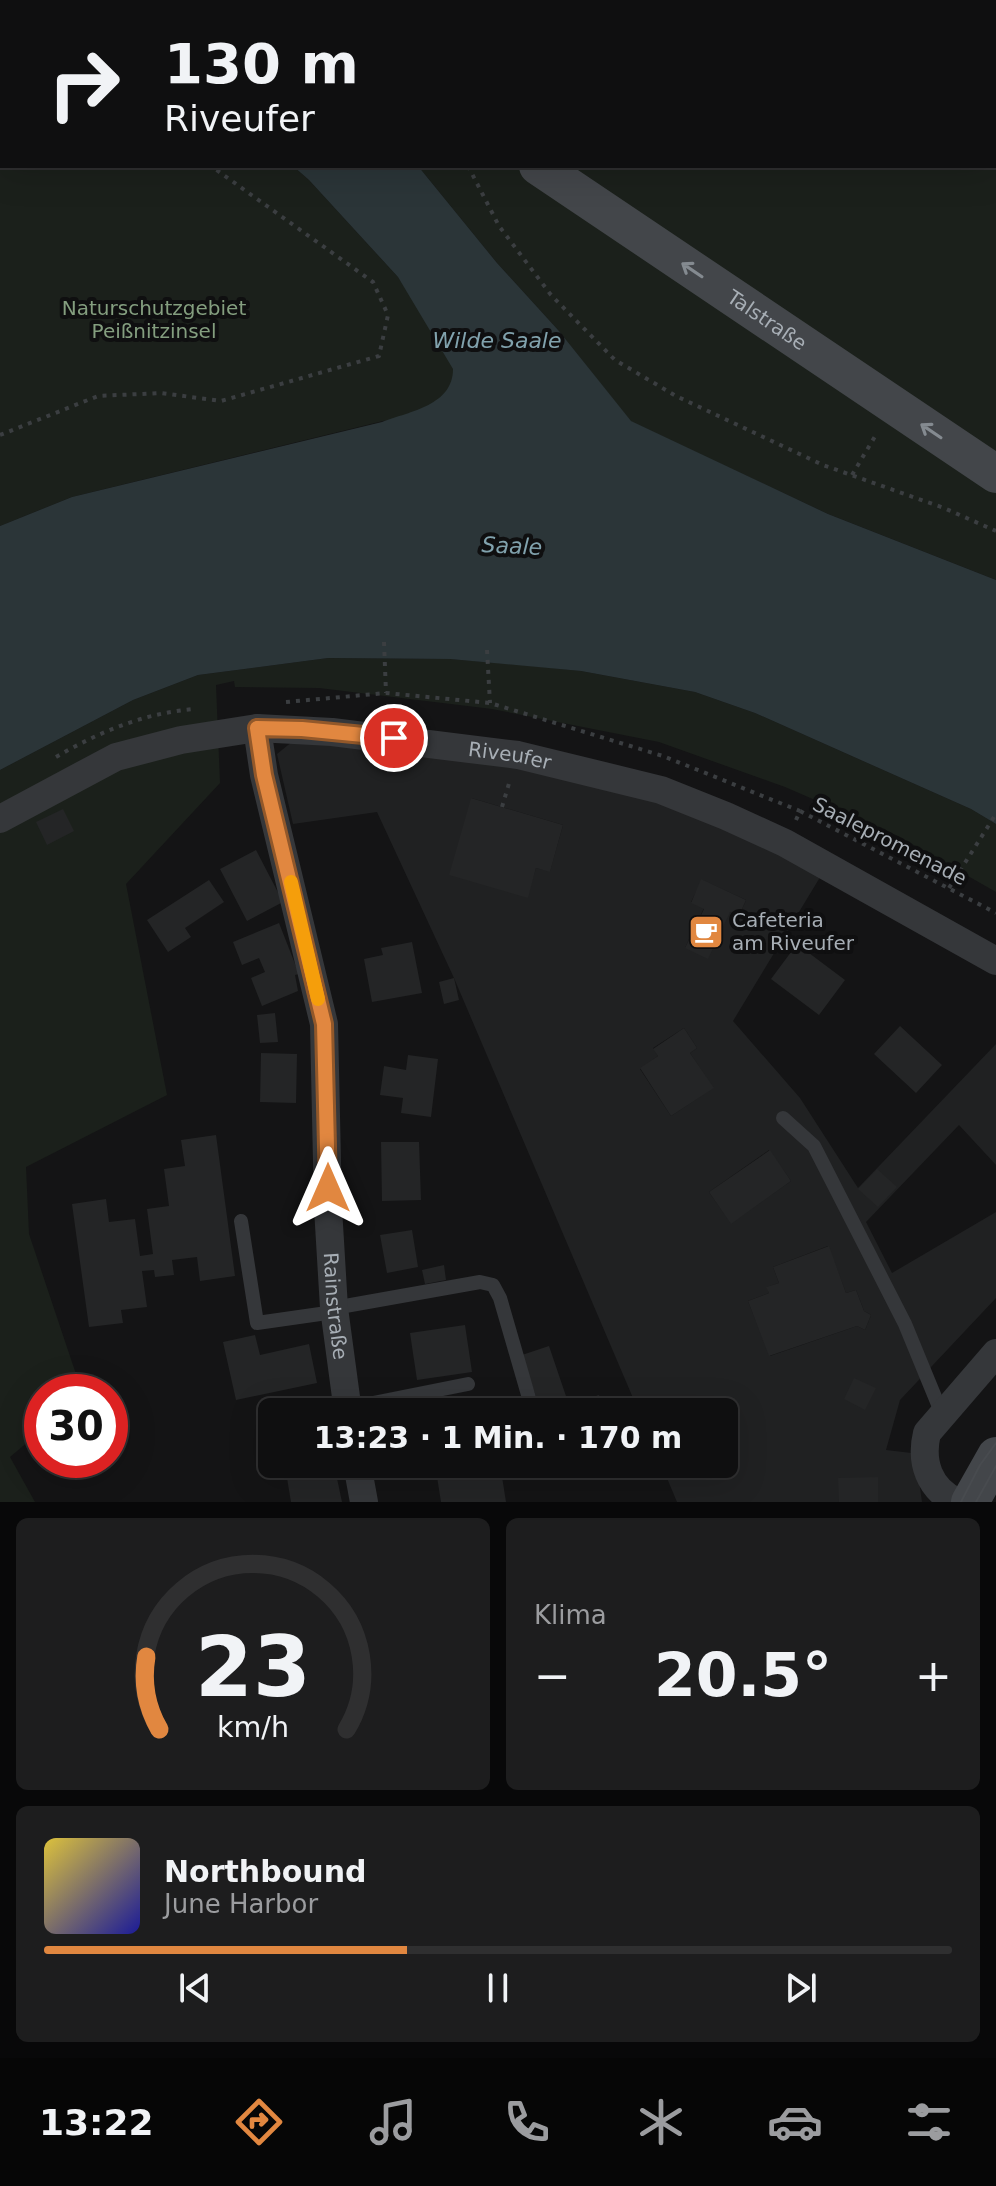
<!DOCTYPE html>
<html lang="de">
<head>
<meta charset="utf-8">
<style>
  :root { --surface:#0f0f10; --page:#1d1d1e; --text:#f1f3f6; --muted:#9b9c9f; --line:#2f2f30; --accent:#e18740 }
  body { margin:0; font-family:"DejaVu Sans",sans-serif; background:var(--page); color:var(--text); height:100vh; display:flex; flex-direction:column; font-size:30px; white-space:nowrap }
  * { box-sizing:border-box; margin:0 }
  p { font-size:26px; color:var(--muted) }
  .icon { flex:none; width:44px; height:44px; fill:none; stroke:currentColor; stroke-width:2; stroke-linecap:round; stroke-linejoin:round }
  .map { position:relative; height:1502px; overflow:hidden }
  .sheet { display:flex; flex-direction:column; gap:16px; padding:16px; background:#080809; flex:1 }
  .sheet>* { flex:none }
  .top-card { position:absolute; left:0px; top:0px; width:996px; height:168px; box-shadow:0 8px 32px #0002,0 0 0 2px var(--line); background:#0f0f10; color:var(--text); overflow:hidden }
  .speed { position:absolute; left:24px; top:1374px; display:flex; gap:16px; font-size:40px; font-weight:700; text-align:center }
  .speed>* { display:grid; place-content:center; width:104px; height:104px; border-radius:50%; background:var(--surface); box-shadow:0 8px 32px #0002,0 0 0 2px var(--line); line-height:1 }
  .speed .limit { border:12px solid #d22; background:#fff; color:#111 }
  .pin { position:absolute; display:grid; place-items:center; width:68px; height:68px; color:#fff; margin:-34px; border:4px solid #fff; border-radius:50%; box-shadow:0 2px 8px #0007 }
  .me { position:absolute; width:88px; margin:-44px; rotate:0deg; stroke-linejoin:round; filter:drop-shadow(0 0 6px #0008) }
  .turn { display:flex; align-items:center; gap:28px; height:168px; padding:0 32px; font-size:36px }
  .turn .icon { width:104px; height:104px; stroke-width:2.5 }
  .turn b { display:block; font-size:56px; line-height:68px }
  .big { font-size:60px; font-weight:600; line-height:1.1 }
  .sheet .tile { flex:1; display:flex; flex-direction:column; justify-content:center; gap:12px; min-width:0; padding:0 28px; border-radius:12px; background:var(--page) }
  .sheet .dial { align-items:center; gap:0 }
  .dial svg { height:208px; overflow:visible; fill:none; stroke:var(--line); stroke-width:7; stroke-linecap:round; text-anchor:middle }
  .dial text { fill:var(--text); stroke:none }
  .song { display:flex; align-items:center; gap:24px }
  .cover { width:96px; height:96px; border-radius:12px; background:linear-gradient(135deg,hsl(50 70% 55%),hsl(240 70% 35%)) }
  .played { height:8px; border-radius:4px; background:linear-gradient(90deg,var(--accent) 40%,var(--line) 40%) }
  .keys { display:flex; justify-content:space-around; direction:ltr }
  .heat { display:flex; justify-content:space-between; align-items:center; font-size:44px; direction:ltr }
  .sheet .tiles { flex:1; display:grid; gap:16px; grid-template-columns:1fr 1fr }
  .tile:last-child { grid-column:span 2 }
  .trip { position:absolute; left:258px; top:1398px; width:480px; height:80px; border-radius:12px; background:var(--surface); box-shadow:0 8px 32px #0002,0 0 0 2px var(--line); font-weight:600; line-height:80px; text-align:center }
  .menu { display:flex; height:128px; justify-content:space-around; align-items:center; background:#060606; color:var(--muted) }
  .menu .icon { width:56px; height:56px }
  .menu .current { color:var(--accent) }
  .menu b { font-size:36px; color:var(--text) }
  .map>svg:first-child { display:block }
</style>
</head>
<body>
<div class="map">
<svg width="996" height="1502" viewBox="0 0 996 1502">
  <rect width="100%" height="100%" fill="#141415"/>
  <!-- built -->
  <path fill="#202122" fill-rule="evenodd" d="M 370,735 L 693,806 L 822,874 L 733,1021 L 800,1098 L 858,1188 L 996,1044 L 996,1165 L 959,1125 L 866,1222 L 892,1273 L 996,1212 L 996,1298 L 900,1400 L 886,1450 L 920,1454 L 918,1473 L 922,1502 L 677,1502 L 661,1464 L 724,1464 L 724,1412 L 639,1412 L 454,978 L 377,812 L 293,824 L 277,754 L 298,737 ZM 471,798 L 563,825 L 550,871 L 536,868 L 527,897 ZM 702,880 L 746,900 L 739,916 L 730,912 L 685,948 L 704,908 L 691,902 ZM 684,1028 L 697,1048 L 690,1053 L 713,1088 L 671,1116 L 640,1069 L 658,1056 L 653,1048 ZM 769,1150 L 791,1181 L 731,1223 L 709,1192 ZM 828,1246 L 846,1293 L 856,1290 L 864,1311 L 871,1315 L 865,1330 L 857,1326 L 770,1356 L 748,1301 L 769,1293 L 767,1287 L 779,1283 L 773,1267 Z"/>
  <!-- green -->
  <path fill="#1b201b" d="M 0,0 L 72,2 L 2,2 L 2,166 L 293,166 L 309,180 L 398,277 L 431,327 L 460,343 L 451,415 L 383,421 L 72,497 L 0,526 Z
    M 238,0 L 996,0 L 996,580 L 828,514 L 630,421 L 559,331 L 497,263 L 418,166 L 994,166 L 994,2 Z
    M 328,658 L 450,659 L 523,665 L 581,671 L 695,692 L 755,713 L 971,809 L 996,824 L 996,892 L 896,835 L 785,787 L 659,742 L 492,709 L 319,688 L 235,687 L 234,681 L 216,685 L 220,783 L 126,884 L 167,1095 L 26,1167 L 29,1234 L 82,1392 L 42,1392 L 42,1430 L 10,1457 L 35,1502 L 0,1502 L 0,770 L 133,700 L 198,675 Z"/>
  <!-- water -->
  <path fill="#2b3538" d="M 293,166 L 418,166 L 497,263 L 559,331 L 631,421 L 828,514 L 996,580 L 996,824 L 971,809 L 755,713 L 695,692 L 581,671 L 450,659 L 328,658 L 198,675 L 133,700 L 0,770 L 0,526 L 72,497 L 382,422 C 411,411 453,405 453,369 L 398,277 L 309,180 Z"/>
  <!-- building -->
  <path fill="#242526" d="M 471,798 L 563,825 L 550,872 L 536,868 L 528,898 L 449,875 Z
    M 63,809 L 74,831 L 47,845 L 36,822 Z
    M 256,850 L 283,902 L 247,921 L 220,869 Z
    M 701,879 L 746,900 L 739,916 L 730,912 L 708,959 L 685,948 L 704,909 L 691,903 Z
    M 209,880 L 224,902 L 185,928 L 191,937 L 168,952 L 147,920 Z
    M 279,923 L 299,974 L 295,975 L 298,991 L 262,1006 L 251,978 L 265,972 L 259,958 L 242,965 L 233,942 Z
    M 412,942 L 422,993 L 372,1002 L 364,959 L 383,955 L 381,948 Z
    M 797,944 L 845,980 L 819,1015 L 771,979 Z
    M 454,978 L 459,1000 L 444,1004 L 439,982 Z
    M 275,1013 L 278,1042 L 260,1043 L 257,1015 Z
    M 900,1026 L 942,1065 L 916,1093 L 874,1054 Z
    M 684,1028 L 697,1048 L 690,1053 L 714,1088 L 671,1116 L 640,1068 L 658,1056 L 653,1049 Z
    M 261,1053 L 297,1054 L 296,1103 L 260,1102 Z
    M 408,1055 L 438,1059 L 431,1117 L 401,1113 L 403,1098 L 380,1095 L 384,1066 L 406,1070 Z
    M 216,1135 L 235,1276 L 200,1281 L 197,1257 L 172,1260 L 174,1275 L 155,1277 L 154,1270 L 142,1271 L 147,1307 L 121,1310 L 123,1323 L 89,1327 L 72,1204 L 106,1199 L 109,1222 L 135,1219 L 140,1256 L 153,1254 L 147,1209 L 169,1206 L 164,1169 L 185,1166 L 181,1140 Z
    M 381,1142 L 419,1142 L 421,1200 L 382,1201 Z
    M 770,1150 L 791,1181 L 731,1224 L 709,1192 Z
    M 877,1169 L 897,1187 L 878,1207 L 858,1189 Z
    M 412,1230 L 418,1267 L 387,1273 L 380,1235 Z
    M 829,1246 L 846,1293 L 856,1290 L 864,1311 L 871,1315 L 865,1330 L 857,1326 L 769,1356 L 748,1301 L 769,1293 L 766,1287 L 779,1283 L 773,1267 Z
    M 444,1265 L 446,1280 L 425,1284 L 422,1270 Z
    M 465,1325 L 472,1372 L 417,1380 L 410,1333 Z
    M 255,1335 L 260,1355 L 309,1344 L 317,1383 L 236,1400 L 223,1342 Z
    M 549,1346 L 569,1405 L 599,1395 L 605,1412 L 541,1412 L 522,1355 Z
    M 854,1378 L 876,1388 L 865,1410 L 844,1399 Z
    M 490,1403 L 491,1412 L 445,1412 L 445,1410 Z
    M 279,1464 L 340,1464 L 341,1468 L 335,1469 L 342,1502 L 291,1502 L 287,1478 L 281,1480 Z
    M 435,1464 L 500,1464 L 506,1502 L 441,1502 Z
    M 528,1464 L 557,1464 L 559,1470 L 532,1479 Z
    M 878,1477 L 878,1502 L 839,1502 L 838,1478 Z"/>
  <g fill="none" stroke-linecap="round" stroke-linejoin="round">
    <!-- path -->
    <path stroke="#3b3e41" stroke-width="4" stroke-dasharray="4 6" stroke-linecap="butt" d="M 354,0 L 357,2
      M 630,2 L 632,0
      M 0,17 L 2,19
      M 994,105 L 996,104
      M 468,166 L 499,226 L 551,295 L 615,360 L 676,396 L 823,465 L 944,508 L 996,531
      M 0,435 L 98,396 L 161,393 L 221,401 L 379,356 L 388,315 L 373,282 L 211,166
      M 852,475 L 877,433
      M 384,642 L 386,693
      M 487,650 L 490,703
      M 286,702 L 386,693 L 490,703 L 663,756 L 800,811
      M 56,757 C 99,732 144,713 194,709
      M 502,807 L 510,780
      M 796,820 L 800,811 L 996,913
      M 949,888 L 994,817"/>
    <!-- lane -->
    <path stroke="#35373a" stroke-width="14" d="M 783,1118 L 814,1146 L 905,1324 L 942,1414
      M 241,1221 L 257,1323 L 334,1312
      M 334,1308 L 480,1282 L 493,1285 L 500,1298 L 533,1412
      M 348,1408 L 468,1384"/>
    <!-- street -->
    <g stroke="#35373a" stroke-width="28">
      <path id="s1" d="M 257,728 L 264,775 L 324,1024 L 328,1208 L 334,1308 L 348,1412"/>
      <path id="s2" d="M 0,819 L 116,757 L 181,740 L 257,728 L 332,732 L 518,755 L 661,790 L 726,816 L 785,843 L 996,961"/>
      <path d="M 357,1464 L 364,1502"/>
      <path d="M 957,1502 C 929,1489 920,1462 927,1433 L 996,1353"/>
    </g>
    <!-- secondary -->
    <g stroke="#43464a" stroke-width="38">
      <path d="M 307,0 L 310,2"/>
      <path id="s3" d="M 538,166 L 996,474"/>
      <path d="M 970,1502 L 996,1456"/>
    </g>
    <!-- tram -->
    <path stroke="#484b4f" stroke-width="2" d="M 961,1502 L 980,1465 L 996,1443
      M 976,1502 L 996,1466"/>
  </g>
  <!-- one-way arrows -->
  <defs><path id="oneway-shaft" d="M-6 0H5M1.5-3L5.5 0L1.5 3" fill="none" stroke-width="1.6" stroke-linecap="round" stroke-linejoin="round" transform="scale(2)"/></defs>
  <g stroke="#848a90">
    <use href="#oneway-shaft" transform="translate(692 270) rotate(-146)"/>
    <use href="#oneway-shaft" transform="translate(931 431) rotate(-146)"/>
  </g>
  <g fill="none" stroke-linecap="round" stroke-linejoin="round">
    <!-- route casing -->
    <g stroke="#92582a" stroke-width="20">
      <path id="route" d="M 328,1188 L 324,1024 L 264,775 L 257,728 L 302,729 L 394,738"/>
    </g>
    <!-- route -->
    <use href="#route" stroke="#e18740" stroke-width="14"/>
    <!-- slow -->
    <path stroke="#f59e0b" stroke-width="14" d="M 291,882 L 318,999"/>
  </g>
  <!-- icons -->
  <defs>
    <g id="cafe-square" transform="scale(1.8)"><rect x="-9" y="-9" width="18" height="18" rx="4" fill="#e18740" stroke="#0f0f10"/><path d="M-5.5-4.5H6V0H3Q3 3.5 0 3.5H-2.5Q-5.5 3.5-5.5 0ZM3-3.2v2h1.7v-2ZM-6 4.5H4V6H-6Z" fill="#fff"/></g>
  </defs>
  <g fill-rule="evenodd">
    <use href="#cafe-square" x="706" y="932"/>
  </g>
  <g text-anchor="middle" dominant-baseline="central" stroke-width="8" stroke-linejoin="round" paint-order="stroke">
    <!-- park labels -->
    <g font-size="20" fill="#849e7f" stroke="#0f0f10">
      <text x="154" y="308">Naturschutzgebiet<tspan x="154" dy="23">Peißnitzinsel</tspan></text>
    </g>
    <!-- street labels -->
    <g font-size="20" fill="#a7aeb5" stroke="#0f0f10">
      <text stroke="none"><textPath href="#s3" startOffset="276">Talstraße</textPath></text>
      <text stroke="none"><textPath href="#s2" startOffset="530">Riveufer</textPath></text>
      <text transform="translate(890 841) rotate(27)">Saalepromenade</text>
      <text stroke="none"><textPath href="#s1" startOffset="586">Rainstraße</textPath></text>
    </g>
    <!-- poi labels -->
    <g font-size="20" fill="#a7aeb5" stroke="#0f0f10" text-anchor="start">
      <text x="732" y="920">Cafeteria<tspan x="732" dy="23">am Riveufer</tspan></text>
    </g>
    <!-- water labels -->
    <g font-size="22" font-style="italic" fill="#81a2ad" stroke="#0f0f10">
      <text x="497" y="340">Wilde Saale</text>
      <text transform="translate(512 546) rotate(3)">Saale</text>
    </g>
  </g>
</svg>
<div class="speed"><div class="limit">30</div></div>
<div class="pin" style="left:394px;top:738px;background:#d93025"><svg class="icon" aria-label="arrive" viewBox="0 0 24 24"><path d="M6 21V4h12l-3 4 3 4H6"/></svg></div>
<svg class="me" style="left:328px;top:1188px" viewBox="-20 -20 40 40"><path d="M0-17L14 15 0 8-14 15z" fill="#e18740" stroke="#fff" stroke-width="4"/></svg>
<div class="trip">13:23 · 1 Min. · 170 m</div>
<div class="top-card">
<div class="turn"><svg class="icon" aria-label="right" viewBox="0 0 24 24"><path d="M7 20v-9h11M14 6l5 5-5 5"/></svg><div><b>130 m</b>Riveufer</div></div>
</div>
</div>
<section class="sheet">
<div class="tiles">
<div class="tile dial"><svg viewBox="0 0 100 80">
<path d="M14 69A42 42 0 1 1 86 69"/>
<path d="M14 69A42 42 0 0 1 9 41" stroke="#e18740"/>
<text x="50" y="56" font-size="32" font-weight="700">23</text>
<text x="50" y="72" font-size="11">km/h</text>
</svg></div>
<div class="tile"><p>Klima</p>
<div class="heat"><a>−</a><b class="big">20.5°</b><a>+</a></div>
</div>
<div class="tile">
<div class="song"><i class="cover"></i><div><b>Northbound</b><p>June Harbor</p></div></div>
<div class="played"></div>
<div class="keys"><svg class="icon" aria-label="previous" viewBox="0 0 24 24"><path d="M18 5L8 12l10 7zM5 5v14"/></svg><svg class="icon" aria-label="pause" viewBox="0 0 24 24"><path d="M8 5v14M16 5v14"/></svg><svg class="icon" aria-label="next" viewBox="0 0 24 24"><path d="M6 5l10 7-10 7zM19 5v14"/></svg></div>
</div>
</div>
</section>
<nav class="menu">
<b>13:22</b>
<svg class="icon current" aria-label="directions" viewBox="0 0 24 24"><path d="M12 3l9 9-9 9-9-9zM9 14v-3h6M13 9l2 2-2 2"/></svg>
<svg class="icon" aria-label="music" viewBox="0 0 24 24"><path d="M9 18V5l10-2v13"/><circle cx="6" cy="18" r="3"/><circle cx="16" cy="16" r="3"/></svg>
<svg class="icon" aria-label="phone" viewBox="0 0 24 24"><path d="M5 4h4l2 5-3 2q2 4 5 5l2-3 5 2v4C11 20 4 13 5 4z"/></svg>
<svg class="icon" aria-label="climate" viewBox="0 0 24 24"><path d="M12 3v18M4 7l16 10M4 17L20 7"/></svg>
<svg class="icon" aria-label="car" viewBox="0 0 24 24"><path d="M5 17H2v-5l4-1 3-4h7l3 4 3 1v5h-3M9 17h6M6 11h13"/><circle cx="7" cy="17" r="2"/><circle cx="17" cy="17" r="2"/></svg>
<svg class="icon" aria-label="filters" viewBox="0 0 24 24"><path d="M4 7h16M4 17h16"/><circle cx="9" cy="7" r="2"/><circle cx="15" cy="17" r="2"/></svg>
</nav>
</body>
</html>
